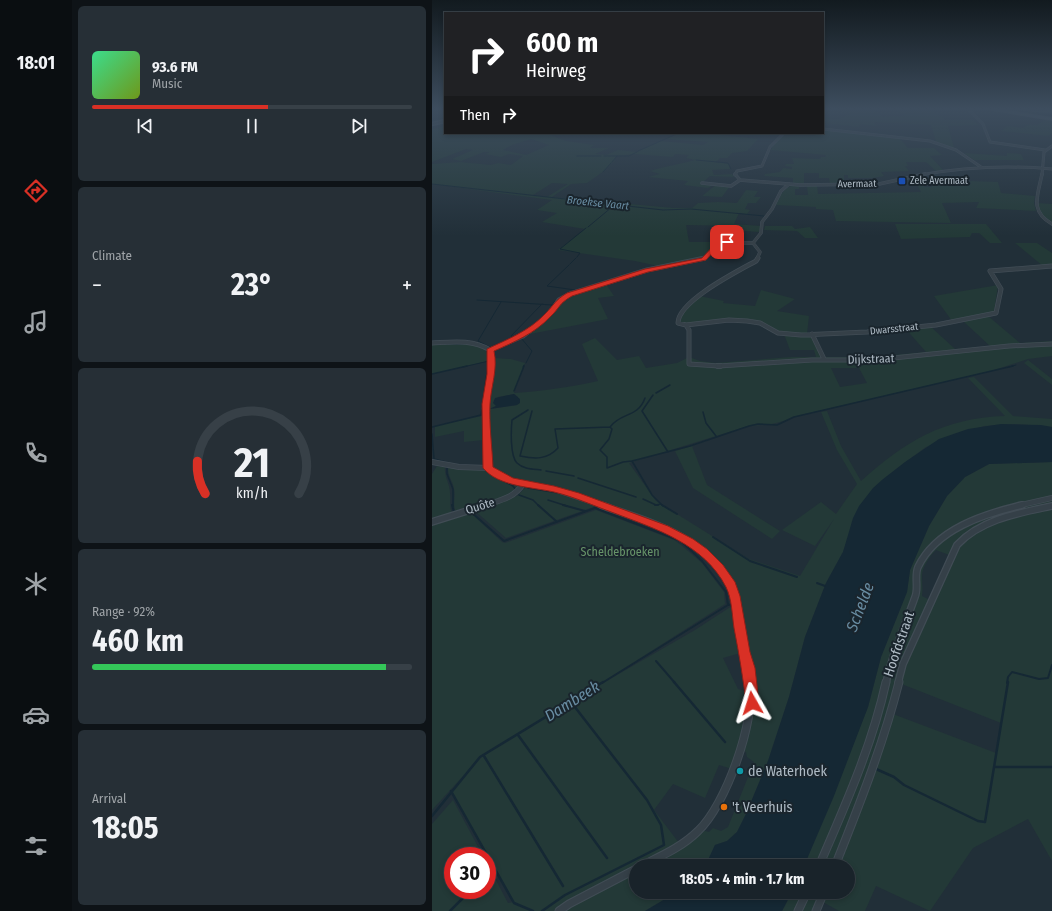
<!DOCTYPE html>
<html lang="en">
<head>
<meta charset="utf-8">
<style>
  :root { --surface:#19232a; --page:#262f36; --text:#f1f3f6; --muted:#9fa4a8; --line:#374047; --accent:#d93025 }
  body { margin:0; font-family:"Fira Sans Condensed",sans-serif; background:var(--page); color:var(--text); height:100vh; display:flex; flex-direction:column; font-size:15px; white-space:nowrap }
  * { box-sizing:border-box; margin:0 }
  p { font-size:13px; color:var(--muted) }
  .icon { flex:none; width:22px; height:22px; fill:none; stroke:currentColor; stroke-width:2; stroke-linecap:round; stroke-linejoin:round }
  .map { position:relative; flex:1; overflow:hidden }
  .drawer { display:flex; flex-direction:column; gap:6px; padding:6px; background:#0e1317; width:360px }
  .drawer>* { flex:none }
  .guide { position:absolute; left:12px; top:12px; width:380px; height:122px; border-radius:0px; box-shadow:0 2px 6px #0003,0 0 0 1px var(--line); background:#202124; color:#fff; overflow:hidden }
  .speed { position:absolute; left:12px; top:847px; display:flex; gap:8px; font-size:20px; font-weight:700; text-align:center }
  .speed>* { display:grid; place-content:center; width:52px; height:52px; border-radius:50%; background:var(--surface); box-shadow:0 2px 6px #0003,0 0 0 1px var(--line); line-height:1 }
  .speed .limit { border:6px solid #d22; background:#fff; color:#111 }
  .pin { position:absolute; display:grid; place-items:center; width:34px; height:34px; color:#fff; margin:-17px; border-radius:8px; box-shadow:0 2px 6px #0006 }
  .me { position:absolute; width:44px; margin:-22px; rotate:354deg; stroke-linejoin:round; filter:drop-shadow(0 0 3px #0008) }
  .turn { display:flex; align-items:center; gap:14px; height:84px; padding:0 16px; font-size:18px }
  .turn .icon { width:52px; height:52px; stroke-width:2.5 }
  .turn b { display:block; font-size:28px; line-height:34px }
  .then { display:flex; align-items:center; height:38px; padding:0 16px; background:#0003; gap:8px; font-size:15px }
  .big { font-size:30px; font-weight:700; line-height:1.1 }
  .drawer .widget { flex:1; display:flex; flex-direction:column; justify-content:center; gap:6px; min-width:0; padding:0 14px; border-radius:6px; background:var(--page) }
  .drawer .dial { align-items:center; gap:0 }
  .dial svg { height:104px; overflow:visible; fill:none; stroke:var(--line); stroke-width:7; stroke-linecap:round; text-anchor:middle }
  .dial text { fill:var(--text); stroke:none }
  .song { display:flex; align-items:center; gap:12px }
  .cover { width:48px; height:48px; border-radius:6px; background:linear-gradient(135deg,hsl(150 70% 55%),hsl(80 70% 35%)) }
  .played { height:4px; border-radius:2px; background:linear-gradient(90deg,var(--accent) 55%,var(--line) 55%) }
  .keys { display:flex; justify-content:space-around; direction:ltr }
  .heat { display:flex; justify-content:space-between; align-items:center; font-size:22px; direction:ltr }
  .charge { height:6px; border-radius:3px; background:linear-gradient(90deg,#34c759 92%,var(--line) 0) }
  .trip { position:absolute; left:197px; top:859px; width:226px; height:40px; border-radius:20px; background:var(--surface); box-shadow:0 2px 6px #0003,0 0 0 1px var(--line); font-weight:700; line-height:40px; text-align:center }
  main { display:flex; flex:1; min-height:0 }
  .dock { display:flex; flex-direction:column; width:72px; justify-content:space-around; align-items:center; background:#0a0e11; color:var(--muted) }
  .dock .icon { width:28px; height:28px }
  .dock .selected { color:var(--accent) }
  .dock b { font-size:18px; color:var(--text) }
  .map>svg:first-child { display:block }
</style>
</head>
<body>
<main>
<nav class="dock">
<b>18:01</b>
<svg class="icon selected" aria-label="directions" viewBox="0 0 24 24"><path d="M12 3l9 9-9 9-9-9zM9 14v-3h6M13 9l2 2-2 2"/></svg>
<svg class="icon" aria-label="music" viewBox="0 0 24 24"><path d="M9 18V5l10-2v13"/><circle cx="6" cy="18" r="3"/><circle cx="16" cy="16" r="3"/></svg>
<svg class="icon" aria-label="phone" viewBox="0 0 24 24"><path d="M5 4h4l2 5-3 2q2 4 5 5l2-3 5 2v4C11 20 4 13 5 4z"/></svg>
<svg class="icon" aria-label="climate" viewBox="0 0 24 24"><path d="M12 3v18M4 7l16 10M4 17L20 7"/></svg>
<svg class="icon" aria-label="car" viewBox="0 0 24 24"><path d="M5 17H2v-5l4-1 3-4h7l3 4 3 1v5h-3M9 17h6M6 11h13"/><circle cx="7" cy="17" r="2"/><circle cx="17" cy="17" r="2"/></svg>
<svg class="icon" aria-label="filters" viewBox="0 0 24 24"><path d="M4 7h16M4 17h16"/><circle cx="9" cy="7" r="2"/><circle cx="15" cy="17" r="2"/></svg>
</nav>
<section class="drawer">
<div class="widget">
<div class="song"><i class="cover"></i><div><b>93.6 FM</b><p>Music</p></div></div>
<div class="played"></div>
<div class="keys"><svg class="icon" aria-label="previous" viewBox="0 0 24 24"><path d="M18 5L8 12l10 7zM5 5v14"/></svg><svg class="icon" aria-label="pause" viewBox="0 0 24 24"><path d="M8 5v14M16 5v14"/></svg><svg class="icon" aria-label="next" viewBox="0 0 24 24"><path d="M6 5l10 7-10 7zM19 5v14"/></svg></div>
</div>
<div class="widget"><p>Climate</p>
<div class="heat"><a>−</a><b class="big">23°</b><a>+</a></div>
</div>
<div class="widget dial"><svg viewBox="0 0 100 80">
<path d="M14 69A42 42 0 1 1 86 69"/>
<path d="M14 69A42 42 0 0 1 8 44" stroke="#d93025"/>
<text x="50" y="56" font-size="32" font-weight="700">21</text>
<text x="50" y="72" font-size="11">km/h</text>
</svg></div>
<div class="widget"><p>Range · 92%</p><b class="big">460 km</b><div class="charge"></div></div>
<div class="widget"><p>Arrival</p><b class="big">18:05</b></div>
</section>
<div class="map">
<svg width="620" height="911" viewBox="0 0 620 911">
  <rect width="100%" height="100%" fill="#212f38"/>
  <!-- green -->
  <path fill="#233937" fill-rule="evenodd" d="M 414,108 L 440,108 L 451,117 L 473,116 L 462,108 L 496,108 L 514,120 L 540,120 L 547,125 L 516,126 L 522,148 L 504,142 L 499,125 L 442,122 L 444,126 L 428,124 L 427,127 L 393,123 L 394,121 L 391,121 L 391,118 C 402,118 407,122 419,113 L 407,111 Z
    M 616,119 L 620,120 L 620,133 L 616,136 L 569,131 L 575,126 L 591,128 L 598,124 L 604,125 Z
    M 13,126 L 13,133 L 113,133 L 134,141 L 162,145 L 158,148 L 177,148 L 163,154 L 174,155 L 186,150 L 205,152 L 229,141 L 271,145 L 276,142 L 234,139 L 247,133 L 290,133 L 288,135 L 326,139 L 315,151 L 300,153 L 295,158 L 288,158 L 284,162 L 297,164 L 298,169 L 280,170 L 282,175 L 300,174 L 302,177 L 278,176 L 270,183 L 283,184 L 276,188 L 252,185 L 256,181 L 216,177 L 228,174 L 218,171 C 234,166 248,164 263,160 L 254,158 L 257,155 L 243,154 L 241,157 L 202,154 L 184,156 L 183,160 L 172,171 L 155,183 L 139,184 L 120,197 L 242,208 L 260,208 L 266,203 L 286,202 L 305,203 L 314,190 L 326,191 L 322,197 L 329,197 L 324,203 L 316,203 L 313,209 L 318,210 L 315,214 L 307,213 L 302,224 L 329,226 L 327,232 L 300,230 L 301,226 L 254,225 L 257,242 L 293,242 L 285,243 L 273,257 L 226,266 L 203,261 L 126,250 L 153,229 L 110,222 L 125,213 L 105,210 L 120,200 L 0,184 L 0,164 L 28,162 L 59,165 L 66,163 L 79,165 L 91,156 L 77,154 L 69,157 L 53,154 L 58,152 L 52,152 L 29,161 L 20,159 L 41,150 L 34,149 L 0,162 L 0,129 ZM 99,139 L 117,145 L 94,155 L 71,150 L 80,145 ZM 120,183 L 136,184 L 115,197 L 101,195 Z
    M 391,130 L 476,139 L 468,139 L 476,148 L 502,148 L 510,155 L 498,156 L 511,170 L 504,171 L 494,162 L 474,162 L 476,166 L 473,166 L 477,171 L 449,172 L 452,176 L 441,178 L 416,178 L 416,175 L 412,175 L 412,180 L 409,180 L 409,183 L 398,184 L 397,178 L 387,178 L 387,173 L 372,173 L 372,184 L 361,184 L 361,178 L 332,176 L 333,174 L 348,172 L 351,168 L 360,169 L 360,167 L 353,166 L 354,164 L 362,164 L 360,158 L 388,159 L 389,157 L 393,157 L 394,155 L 338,150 L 345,139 L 351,135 L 393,135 L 388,134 L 391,133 Z
    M 532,153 L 575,156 L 575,153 L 589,154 L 592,160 L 542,160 Z
    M 538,181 L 566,182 L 569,193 L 603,196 L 602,203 L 604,211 L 544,208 L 547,202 L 510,203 L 519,223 L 404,221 L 401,210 L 384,209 L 384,207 L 344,205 C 350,193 352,185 367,185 L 367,189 L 363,189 L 363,195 L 376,195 L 375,186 L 385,185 L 386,194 L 489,192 L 484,183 L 490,183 L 493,187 L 500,187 L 499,185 L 539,184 Z
    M 285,184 L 298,186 L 290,197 L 270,196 Z
    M 605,203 L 620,204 L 620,223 L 609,215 Z
    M 463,224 L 554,224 L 570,243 L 558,243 L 547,233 L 540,233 L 538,237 L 469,239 Z
    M 333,226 L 360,226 L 363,229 L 378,227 L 386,238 L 373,238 L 365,231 L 332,230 Z
    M 583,243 L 605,243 L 620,253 L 620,265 L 611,266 Z
    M 174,284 L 182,296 L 166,298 L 176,319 L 93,335 L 119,314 L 130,299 L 140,294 Z
    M 566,285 L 562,312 L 520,321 L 502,296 Z
    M 329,290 L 363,299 L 345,311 L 377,316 L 375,334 L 350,333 L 337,328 L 330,322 L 317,320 L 249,324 L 247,319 L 259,303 L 267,296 L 292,301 L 291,303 L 323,306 Z
    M 556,316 L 588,343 L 620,341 L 620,356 L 596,359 L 559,371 L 360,417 C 345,426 330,424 313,427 L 197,463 L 224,501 L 317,559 L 368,576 L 402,519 L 383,546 L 350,530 L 389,502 L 404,514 L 425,484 L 405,450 L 389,412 L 395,411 L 409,446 L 429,481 C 474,441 511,418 573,416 L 536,378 L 542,377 L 581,416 L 620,419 L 620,427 L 585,424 L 552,426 L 494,447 L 450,480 L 416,538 L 411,552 L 394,583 L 373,637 L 357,697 L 336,761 L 314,814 L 305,832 L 295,841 L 283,845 L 277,858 L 271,866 L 204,866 L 204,892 L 245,892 L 213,911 L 0,911 L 0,824 L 21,800 L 51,856 L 21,856 L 21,890 L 55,890 L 55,863 L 76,903 L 82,902 L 19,791 L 31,776 L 0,810 L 0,524 L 39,513 L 70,542 L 73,543 L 164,510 L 242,540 L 249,545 L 270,563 L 292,592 L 293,604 L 152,694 L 263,630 L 303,604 L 299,581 L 271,549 L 231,526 L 150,495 L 128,488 L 78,479 L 60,468 L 54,413 L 62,358 L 79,359 L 93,363 L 82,393 C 111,391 138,387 166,381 L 150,344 L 163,338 L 185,360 L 207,356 L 214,368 L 245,363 L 257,357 L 268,361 L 283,363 L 359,357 L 384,357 L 382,350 L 358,350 L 352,334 L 380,334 L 392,357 L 441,357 L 494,352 L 473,328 L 498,326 L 523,349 L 558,346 L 531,321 ZM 399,368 L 427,368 L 435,383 L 408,387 ZM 82,394 L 86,397 L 85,405 L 59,409 L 64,406 L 66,397 ZM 312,652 L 320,693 L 306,689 L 291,658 ZM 308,750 L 314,752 L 315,757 L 322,762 L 296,827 L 289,831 L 281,828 L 277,832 L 270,830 L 247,843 L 222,810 L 241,784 L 273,798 L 287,765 L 300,769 Z
    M 0,344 C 12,344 48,340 55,352 C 56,354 56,358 56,361 L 0,374 Z
    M 596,360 L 620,379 L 620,385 L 592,363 Z
    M 50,416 L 52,440 L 32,442 L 32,431 L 3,437 L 3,426 Z
    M 260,446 L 275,485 L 348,531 L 340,539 L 261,488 L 243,451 Z
    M 620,462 L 620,861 L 596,819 L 541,848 L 498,911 L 444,886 L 433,911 L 407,911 L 389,901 L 384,911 L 350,911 L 360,892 L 416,892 L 416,866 L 372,866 L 436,707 L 449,657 L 475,592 L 478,570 L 497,526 L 515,496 L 533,477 L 557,464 ZM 504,550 L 520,556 L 498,600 L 490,596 C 491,589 490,583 490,576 C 490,567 498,556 504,550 ZM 467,683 L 569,723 L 564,753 L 461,714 Z
    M 5,466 L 13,467 C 12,477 18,484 18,493 C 19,500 17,507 20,513 L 0,521 L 0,474 Z
    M 16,468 L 53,470 L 85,484 L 86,488 L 79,495 L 24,512 C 20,504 24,497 22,489 C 21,481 16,477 16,468 Z
    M 94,487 L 125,492 L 162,504 L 164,506 L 74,538 L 42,510 L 85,496 Z"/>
  <!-- water -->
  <path fill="#152834" d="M 82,394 L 88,399 L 88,403 L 85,405 L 57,409 L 64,406 L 61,403 L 63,398 Z
    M 569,424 L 609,425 L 620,427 L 620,462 L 557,464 L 533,477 L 515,496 L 497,526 L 478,570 L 475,592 L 449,657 L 436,707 L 402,796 L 372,866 L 271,866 L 277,858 L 283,845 L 295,841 L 305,832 L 314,814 L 336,761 L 357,697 L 373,637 L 394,583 L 411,552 L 421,518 L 427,506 L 441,488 L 450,480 L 473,462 L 507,439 L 536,429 Z
    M 245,892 L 360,892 L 350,911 L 213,911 Z"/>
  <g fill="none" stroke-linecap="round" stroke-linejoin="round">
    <!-- stream-far3 -->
    <path stroke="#152834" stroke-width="1" d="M 351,135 L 383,135
      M 338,150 L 341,145
      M 206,151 L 247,133
      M 145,156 L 169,156
      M 172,156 L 197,156 L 205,152
      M 264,160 L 296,163 L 299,169
      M 180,162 L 185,156
      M 171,172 L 179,163
      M 0,184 L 231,210 L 259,209 L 332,216
      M 156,227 L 180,207
      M 145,257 L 148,253 L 128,249 L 154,228
      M 138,264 L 144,258
      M 137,265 L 115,286 L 143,290
      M 45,300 L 120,305 L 123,301
      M 85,337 L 79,336 L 110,304
      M 89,338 L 100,351 L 94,363
      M 14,344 L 31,344
      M 58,347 L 46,341 L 69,302
      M 51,348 L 55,351 L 57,359
      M 31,367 L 57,361 L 56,367
      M 91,367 L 92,365
      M 577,367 L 584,365"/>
    <!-- stream-far2 -->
    <path stroke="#152834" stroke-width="1.5" d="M 0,374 L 35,366
      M 82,391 L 92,366
      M 224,393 L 238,385
      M 221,395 L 210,411 L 236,452
      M 50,407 L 56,366
      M 96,410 L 80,420 C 79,430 78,456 85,463 C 91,469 101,469 109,470
      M 100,411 L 88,456 C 103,459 115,460 126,448 L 123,429 L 178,427 L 180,429 L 177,439 L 168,450 L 175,457 L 175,468 L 191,462 L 200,461 L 220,495 L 229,504
      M 271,412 L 274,423 L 284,436
      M 0,427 L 49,415 L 50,410
      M 178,427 C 189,412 206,418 213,398
      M 0,434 L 2,459 L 17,463
      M 200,461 L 258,446 L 317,426 L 326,424 L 345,425 L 362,417 L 581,366
      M 15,468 L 15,474 L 21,489 L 21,506
      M 114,471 L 142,476
      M 58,473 L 81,486 L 84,490
      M 146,478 L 204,497
      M 96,488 L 127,493
      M 87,495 L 101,500 L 107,506
      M 211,499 L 224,505 L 229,504 L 231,506
      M 116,500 L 135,506
      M 44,506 L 67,499"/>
    <!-- stream-far1 -->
    <path stroke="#152834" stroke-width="2" d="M 20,505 L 22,512 L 48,505
      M 106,505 L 124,521
      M 131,505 L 153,511
      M 223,505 L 226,505
      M 230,505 L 245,514
      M 39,512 L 72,541 L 163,508 L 249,541 L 270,561 L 294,592 L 296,605
      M 281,537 L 318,561 L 365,577
      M 385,583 L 393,586
      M 224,661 L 243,683
      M 170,683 L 296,605 L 301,604
      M 575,683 L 576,677 L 580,672 L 607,679 L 616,678 L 620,665"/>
    <!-- stream -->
    <path stroke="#152834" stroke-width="2.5" d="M 242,682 L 293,742
      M 86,735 L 175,858
      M 52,756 L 131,886
      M 563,767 L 620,767
      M 444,769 L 462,777 L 472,785 L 546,821 L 553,822 L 576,682
      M 19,791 L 82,903 L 101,911
      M 0,816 L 48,757 L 171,682
      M 55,874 L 62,867
      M 18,911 L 39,890
      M 110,911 L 133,895 L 232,845 L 229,825 L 215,800 L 139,702"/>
    <!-- minor-far5 casing -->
    <g stroke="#414c55" stroke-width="3">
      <path id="minor-far5" d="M 535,108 L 551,124 L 558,142 L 613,150
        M 586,108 L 590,109 L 583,109 Z
        M 590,109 L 620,112
        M 391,129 L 498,141 L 524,150 L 549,167
        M 303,175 L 305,171 L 330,166 L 338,147 L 352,133
        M 488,175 C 532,167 575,165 620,169
        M 610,175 L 612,152 L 620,146"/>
    </g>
    <!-- minor-far4 casing -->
    <g stroke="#414c55" stroke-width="3.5">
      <path id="minor-far4" d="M 303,174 L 308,180 L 368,185 L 447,184 L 493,174
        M 610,174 C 606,195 597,211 620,224
        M 270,183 L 299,186 L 308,180
        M 321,243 L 328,252 L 325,259
        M 321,243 L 329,233 L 330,222 L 340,209 L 349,191 L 357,184
        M 272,259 L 288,243 L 321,243"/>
    </g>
    <!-- minor-far3 casing -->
    <g stroke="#414c55" stroke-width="5">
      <path id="minor-far3" d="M 326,258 L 324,261 C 306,271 246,301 246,323 L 254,325 L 257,330 L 257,364 L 287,366 L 380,360 L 442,360 L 577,346 L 620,344
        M 254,325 L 297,320 L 315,321 L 328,323 L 346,333 L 369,335 L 435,332 L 504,325 L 564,313 L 569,289 L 558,271 L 620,266
        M 380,334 L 392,359
        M 0,343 C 20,342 40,339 58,350 L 60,359 L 59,367
        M 58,350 L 91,336 L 116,316 L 127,300 L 138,294 L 215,270 L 273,258"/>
    </g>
    <!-- minor-far2 casing -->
    <g stroke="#414c55" stroke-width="6">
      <path id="minor-far2" d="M 286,366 L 288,366
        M 0,462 L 27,467 L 56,468 L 78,481 L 122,489 L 172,506
        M 56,468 L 54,404 L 60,366
        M 51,506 C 68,500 81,499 91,484
        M 585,506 L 620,498"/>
    </g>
    <!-- minor-far1 casing -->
    <g stroke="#414c55" stroke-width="8">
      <path id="minor-far1" d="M 169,505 C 217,522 273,536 299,585 C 305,597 306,613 309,626 C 312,645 315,664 318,683
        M 0,522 L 54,505
        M 454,683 C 460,653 473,626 483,597 C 487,588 482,576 486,567 C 504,529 552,514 590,505
        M 466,683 L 471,664 L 525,545 C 549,519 587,513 620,506"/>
    </g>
    <!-- minor casing -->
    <g stroke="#414c55" stroke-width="9">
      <path id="minor" d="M 209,866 C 229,856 250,847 266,831 C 294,805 324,720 318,682
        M 387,866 C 413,806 440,746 454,682
        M 403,866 C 427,806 451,745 467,682
        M 127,911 L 137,904 L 204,869
        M 366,911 L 375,892
        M 384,911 L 392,892"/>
    </g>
    <!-- tertiary casing -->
    <g stroke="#414c55" stroke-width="2.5">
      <path id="tertiary" d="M 13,120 L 13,122 L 0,125 L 0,123 Z"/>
    </g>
    <!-- secondary casing -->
    <g stroke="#414c55" stroke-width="2">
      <path id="secondary" d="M 557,108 L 620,118 L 620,120 L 549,108 Z"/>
    </g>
    <!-- minor-far5 -->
    <use href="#minor-far5" stroke="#354048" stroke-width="2"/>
    <!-- minor-far4 -->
    <use href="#minor-far4" stroke="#354048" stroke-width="2.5"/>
    <!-- minor-far3 -->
    <use href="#minor-far3" stroke="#354048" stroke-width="3.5"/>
    <!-- minor-far2 -->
    <use href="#minor-far2" stroke="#354048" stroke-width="4.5"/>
    <!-- minor-far1 -->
    <use href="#minor-far1" stroke="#354048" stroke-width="5.5"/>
    <!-- minor -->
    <use href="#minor" stroke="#354048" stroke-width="7"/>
    <!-- tertiary -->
    <use href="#tertiary" fill="#354048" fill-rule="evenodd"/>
    <!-- secondary -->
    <use href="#secondary" fill="#43505b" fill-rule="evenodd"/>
  </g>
  <!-- sky -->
  <linearGradient id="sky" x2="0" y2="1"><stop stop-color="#121a1f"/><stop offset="0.46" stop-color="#3d4d5e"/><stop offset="1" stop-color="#3d4d5e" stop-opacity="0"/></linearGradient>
  <rect width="620" height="236" fill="url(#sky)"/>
  <!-- route -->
  <path fill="#d93025" stroke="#8d1f18" d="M 295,240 L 297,241 L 297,243 L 288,245 L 274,260 L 216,272 L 140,296 C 126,304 128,308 118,317 C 102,334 82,342 62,351 C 66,369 59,386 58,404 C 57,424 60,446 61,467 L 81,478 L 122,486 L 147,493 L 236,526 L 261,539 L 275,549 L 291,565 L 303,582 L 308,596 L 318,652 L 323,668 L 327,703 L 325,707 L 320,709 L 316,707 L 314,703 C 311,677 307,654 302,628 C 300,615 300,599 294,587 C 272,544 224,529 182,513 C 162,506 143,497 122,492 C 100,487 67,487 51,468 L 50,404 L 55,374 L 55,349 C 76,339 97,331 113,314 C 123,304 122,301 135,293 L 213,269 L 270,258 L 284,243 Z"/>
  <!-- markers -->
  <rect fill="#1a4fb4" stroke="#1a252d" stroke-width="1.5" x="466" y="177" width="8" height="8" rx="2"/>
  <circle fill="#0f9aa8" stroke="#1a252d" stroke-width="1.5" cx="308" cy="771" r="4"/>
  <circle fill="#e8710a" stroke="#1a252d" stroke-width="1.5" cx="292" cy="807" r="4"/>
  <g text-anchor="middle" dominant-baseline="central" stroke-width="4" stroke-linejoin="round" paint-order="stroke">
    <!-- far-poi labels -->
    <g font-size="10" fill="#afbbc5" stroke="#1a252d" text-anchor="start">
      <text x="478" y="181">Zele Avermaat</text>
    </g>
    <!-- far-street labels -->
    <g font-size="10" fill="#afbbc5" stroke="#1a252d">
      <text transform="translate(425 184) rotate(-1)">Avermaat</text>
      <text transform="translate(462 329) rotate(-6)">Dwarsstraat</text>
    </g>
    <!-- far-water labels -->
    <g font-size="11" font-style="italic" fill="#698da3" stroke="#1a252d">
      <text transform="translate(166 203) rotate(6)">Broekse Vaart</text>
    </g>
    <!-- street labels -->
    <g font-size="12" fill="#afbbc5" stroke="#1a252d">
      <text transform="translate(439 359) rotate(-2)">Dijkstraat</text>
      <text transform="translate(48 506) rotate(-17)">Quôte</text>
    </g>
    <!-- park labels -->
    <g font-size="12" fill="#679469" stroke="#1a252d">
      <text x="188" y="552">Scheldebroeken</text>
    </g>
    <!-- near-street labels -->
    <g font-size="14" fill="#afbbc5" stroke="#1a252d">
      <text transform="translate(467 644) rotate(-71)">Hoofdstraat</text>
    </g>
    <!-- near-poi labels -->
    <g font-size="14" fill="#afbbc5" stroke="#1a252d" text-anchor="start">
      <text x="316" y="771">de Waterhoek</text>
      <text x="300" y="807">'t Veerhuis</text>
    </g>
    <!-- near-water labels -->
    <g font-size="16" font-style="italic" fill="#698da3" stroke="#1a252d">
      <text transform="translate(428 607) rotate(-69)">Schelde</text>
      <text transform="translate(140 701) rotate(-32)">Dambeek</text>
    </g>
  </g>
</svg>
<div class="speed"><div class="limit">30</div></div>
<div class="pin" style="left:295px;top:242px;background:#d93025"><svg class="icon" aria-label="arrive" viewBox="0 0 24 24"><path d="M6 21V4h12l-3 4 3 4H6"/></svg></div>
<svg class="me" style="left:320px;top:703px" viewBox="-20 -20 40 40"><path d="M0-17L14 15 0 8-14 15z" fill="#d93025" stroke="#fff" stroke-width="4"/></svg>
<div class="trip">18:05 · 4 min · 1.7 km</div>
<div class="guide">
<div class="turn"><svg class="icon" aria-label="right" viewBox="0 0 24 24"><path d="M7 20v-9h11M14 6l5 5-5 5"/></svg><div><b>600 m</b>Heirweg</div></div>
<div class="then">Then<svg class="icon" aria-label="right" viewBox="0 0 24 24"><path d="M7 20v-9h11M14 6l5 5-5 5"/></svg></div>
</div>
</div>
</main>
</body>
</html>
